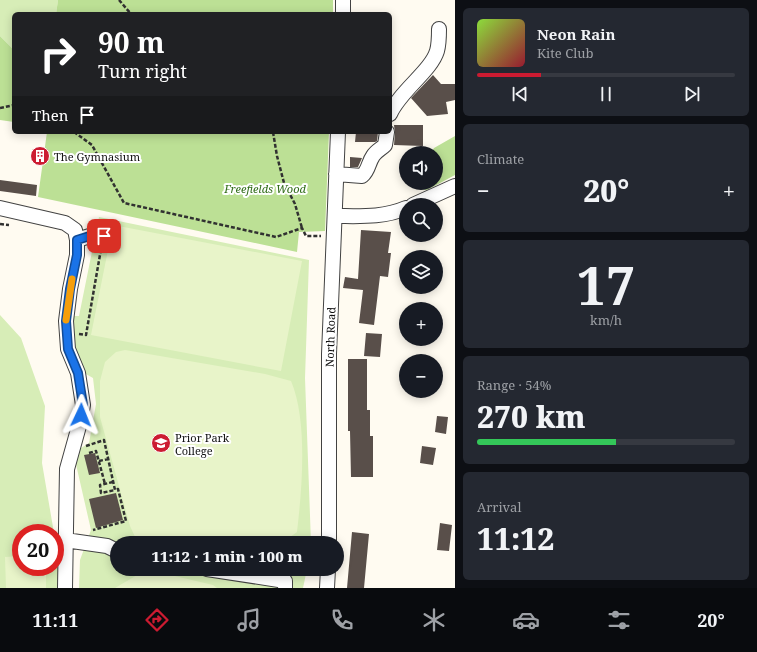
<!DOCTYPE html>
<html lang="en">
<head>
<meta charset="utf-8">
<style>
  :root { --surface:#171b24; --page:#242831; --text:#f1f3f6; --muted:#9ea1a6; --line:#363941; --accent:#cc1b31 }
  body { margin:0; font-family:"Noto Serif",serif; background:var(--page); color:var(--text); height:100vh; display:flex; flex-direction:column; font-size:15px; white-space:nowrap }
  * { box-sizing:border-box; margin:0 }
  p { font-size:13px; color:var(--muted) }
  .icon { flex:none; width:22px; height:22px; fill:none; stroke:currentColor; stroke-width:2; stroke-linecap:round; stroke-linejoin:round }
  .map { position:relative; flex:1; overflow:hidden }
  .drawer { display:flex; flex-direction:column; gap:8px; padding:8px; background:#0d0f14; width:302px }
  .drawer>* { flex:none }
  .top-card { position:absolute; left:12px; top:12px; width:380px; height:122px; border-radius:6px; box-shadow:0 2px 10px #0003; background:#202124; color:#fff; overflow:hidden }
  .tools { position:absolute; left:399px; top:146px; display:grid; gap:8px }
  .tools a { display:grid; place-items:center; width:44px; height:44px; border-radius:50%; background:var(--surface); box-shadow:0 2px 10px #0003; font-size:20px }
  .speed { position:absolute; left:12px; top:524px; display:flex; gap:8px; font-size:20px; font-weight:700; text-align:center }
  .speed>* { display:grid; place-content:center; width:52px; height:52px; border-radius:50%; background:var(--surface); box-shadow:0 2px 10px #0003; line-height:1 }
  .speed .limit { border:6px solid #d22; background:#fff; color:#111 }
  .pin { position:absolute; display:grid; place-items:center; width:34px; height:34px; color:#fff; margin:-17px; border-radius:8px; box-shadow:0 2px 6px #0006 }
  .me { position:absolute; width:44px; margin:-22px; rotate:2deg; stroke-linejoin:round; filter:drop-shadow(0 0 3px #0008) }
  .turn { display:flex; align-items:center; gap:14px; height:84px; padding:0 20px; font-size:18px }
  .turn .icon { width:52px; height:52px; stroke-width:2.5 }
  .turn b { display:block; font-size:28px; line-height:34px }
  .then { display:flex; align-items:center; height:38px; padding:0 20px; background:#0003; gap:8px; font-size:15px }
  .big { font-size:30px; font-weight:800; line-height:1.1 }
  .drawer .tile { flex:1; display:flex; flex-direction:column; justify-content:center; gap:6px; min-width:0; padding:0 14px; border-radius:6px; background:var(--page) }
  .drawer .dial { align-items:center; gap:0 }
  .dial b { font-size:52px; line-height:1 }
  .song { display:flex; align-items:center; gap:12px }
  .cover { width:48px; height:48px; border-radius:6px; background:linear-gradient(135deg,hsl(90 70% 55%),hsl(350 70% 35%)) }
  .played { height:4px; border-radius:2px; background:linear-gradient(90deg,var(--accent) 25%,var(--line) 25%) }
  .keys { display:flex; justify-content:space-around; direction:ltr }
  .heat { display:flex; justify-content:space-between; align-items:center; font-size:22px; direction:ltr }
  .charge { height:6px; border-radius:3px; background:linear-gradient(90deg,#34c759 54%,var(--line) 0) }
  .trip { position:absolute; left:110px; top:536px; width:234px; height:40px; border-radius:20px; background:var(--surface); box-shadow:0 2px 10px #0003; font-weight:800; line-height:40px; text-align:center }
  .tabs { display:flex; height:64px; justify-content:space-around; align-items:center; background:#090b0e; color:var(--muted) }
  .tabs .icon { width:28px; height:28px }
  .tabs .on { color:var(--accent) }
  .tabs b { font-size:18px; color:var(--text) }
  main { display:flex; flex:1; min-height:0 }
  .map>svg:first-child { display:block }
</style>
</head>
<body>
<main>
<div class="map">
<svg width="455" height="588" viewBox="0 0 455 588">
  <rect width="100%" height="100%" fill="#fffbf1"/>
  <!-- green -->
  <path fill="#d7edb7" d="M 0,0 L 58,0 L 56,14 L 14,14 L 14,50 L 0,36 Z
    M 99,217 L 309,260 L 305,378 L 311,543 L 117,543 L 117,569 L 307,569 L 303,588 L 79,588 L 80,560 L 91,530 L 75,460 L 78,450 L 89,443 L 96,404 L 93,378 L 84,373 L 76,356 L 70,316 L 79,316 Z
    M 0,315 L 21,338 L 45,406 L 42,463 L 54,533 L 21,533 L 21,567 L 55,567 L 55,542 L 59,566 L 59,588 L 0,588 Z"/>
  <!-- forest -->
  <path fill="#bce095" d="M 58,0 L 333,0 L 333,14 L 56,14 Z
    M 0,36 L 14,50 L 14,122 L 0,120 Z
    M 47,132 L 329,132 L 325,231 L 299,232 L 297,252 L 38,197 Z
    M 455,136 L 455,175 L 427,190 L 419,189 L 420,183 L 436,183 L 436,153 L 431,153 L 434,148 Z"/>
  <!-- pitch -->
  <path fill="#e8f4c9" d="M 113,225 L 302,261 L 281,371 L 91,335 Z
    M 125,350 L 265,374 L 291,381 C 308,421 302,489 297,532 L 282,543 L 141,543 L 136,539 L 130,526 L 100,417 L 100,381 L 105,362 L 116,352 Z
    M 21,556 L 21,567 L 46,567 L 46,588 L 6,588 L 5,557 Z
    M 162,573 L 213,585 L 217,588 L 115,588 L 139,574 Z"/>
  <!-- building -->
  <path fill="#594f4a" d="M 433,75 L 441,84 L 455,84 L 455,100 L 446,102 L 448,114 L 427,116 L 411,98 Z
    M 394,125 L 423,125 L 423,146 L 394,145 L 395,133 Z
    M 356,132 L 378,132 L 377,141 L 375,142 L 355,142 Z
    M 350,157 L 362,158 L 358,167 L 350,167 Z
    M 0,180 L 37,185 L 36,196 L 0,191 Z
    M 361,230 L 391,232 L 388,253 L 391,253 L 388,277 L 380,276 L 374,325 L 359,323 L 363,290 L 343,288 L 345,277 L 358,279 Z
    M 366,333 L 382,334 L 380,357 L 364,356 Z
    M 348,359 L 367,359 L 367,410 L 370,410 L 370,436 L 373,436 L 373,477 L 351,477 L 350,431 L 348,431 Z
    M 437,416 L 448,417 L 446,434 L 435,432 Z
    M 422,446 L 436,448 L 433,465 L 420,463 Z
    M 95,453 L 100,473 L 89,475 L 84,455 Z
    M 116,493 L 123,520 L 96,528 L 89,499 Z
    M 440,523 L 452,525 L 449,551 L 437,550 Z
    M 352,532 L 369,534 L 364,588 L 347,588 Z"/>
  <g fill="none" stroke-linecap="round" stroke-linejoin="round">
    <!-- minor casing -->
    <g stroke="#424242" stroke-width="16">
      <path id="minor" d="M 343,14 L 343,0
        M 390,114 C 400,91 431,71 437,51 C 439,44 439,36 439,29
        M 336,174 L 362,176 C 369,170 368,163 373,156 C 376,151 381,149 385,145 L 387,132
        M 413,205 L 455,186
        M 0,208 L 65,223 L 75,230 L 77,240 L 77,255 L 70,289 L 66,321 L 68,349 L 78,373 L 83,405 L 79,426 L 67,469 L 65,588
        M 335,216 C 359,216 383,218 406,208
        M 77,240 L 96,234 L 110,238
        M 65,540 L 107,546 L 117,551
        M 329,543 L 329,354 L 338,132
        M 207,569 L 285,581 L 285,588
        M 327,588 L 328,569"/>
    </g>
    <!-- path -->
    <path stroke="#313131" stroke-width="2.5" stroke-dasharray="4 2" stroke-linecap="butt" d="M 119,0 L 131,14
      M 0,108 L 14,105
      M 74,132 L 92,145 L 124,203 L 276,237 L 302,228 L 306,236 L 321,236
      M 273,132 L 277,156 L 284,183 L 295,204 L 302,228
      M 0,224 L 9,225
      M 79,334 L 86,335 L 101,249
      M 86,446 L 104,440 L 115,490 L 118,489 L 126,521 L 93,530
      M 89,453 L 96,451 L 105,484
      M 99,461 L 108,459
      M 113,482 L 100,485 L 101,493 L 115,490"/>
    <!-- minor -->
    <use href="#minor" stroke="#fff" stroke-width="14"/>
  </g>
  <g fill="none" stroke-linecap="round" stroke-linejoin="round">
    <!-- route casing -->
    <g stroke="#114b97" stroke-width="10">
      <path id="route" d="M 81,415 L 83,405 L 78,373 L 68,349 L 66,321 L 70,289 L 77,255 L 77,240 L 96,234 L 104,236"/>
    </g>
    <!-- route -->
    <use href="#route" stroke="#1a73e8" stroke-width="7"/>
    <!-- slow -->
    <path stroke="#f59e0b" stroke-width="7" d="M 66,320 L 72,279"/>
  </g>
  <!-- icons -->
  <defs>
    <g id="building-disc" transform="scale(1)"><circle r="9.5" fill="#cc1b31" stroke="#fff"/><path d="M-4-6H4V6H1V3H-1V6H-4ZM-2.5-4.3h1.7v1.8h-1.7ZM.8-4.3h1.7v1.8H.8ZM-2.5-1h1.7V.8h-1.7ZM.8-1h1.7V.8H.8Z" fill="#fff"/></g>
    <g id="school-disc" transform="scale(1)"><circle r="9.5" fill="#cc1b31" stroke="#fff"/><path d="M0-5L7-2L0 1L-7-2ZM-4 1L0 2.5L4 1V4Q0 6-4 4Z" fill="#fff"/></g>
  </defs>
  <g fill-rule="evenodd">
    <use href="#building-disc" x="40" y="156"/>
    <use href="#school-disc" x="161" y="443"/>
  </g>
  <g text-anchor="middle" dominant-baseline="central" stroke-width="4" stroke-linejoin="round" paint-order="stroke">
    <!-- poi labels -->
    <g font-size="11" fill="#0f0f0f" stroke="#fff" text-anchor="start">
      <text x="54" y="156">The Gymnasium</text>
      <text x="175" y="437">Prior Park<tspan x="175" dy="13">College</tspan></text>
    </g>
    <!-- park labels -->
    <g font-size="11" font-style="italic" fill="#316d19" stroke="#fff">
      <text x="265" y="188">Freefields Wood</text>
    </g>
    <!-- street labels -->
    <g font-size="11" fill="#0f0f0f" stroke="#fff">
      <text transform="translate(330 337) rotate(-88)">North Road</text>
    </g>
  </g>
</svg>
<div class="tools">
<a><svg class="icon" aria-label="sound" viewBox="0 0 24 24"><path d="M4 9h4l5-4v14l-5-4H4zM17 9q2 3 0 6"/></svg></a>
<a><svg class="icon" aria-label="search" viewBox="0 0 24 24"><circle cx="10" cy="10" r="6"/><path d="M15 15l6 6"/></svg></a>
<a><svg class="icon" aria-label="layers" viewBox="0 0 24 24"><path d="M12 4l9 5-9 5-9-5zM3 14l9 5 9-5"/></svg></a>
<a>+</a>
<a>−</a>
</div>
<div class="speed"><div class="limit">20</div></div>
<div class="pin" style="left:104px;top:236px;background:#d93025"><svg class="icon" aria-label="arrive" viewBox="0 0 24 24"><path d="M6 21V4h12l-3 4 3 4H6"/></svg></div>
<svg class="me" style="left:81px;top:415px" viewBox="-20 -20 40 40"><path d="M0-17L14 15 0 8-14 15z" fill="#1a73e8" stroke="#fff" stroke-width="4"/></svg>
<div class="trip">11:12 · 1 min · 100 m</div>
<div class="top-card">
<div class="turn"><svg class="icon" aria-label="right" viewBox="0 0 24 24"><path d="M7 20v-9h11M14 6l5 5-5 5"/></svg><div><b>90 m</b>Turn right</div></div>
<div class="then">Then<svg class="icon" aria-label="arrive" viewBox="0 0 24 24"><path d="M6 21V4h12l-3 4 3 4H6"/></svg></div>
</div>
</div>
<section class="drawer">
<div class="tile">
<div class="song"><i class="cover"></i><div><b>Neon Rain</b><p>Kite Club</p></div></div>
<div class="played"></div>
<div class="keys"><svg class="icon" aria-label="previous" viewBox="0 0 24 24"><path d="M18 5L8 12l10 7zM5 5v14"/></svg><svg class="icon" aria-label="pause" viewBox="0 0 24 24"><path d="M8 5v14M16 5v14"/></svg><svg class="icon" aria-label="next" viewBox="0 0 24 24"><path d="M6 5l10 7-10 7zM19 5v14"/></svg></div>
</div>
<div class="tile"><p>Climate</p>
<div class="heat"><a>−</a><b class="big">20°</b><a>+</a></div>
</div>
<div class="tile dial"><b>17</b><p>km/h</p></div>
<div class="tile"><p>Range · 54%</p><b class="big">270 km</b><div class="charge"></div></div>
<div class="tile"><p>Arrival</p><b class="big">11:12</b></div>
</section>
</main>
<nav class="tabs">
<b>11:11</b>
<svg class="icon on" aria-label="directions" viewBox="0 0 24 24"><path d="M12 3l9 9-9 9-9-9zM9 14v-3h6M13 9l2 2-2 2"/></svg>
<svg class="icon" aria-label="music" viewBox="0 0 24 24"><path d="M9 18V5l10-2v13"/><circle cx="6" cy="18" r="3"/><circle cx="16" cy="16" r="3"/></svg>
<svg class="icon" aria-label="phone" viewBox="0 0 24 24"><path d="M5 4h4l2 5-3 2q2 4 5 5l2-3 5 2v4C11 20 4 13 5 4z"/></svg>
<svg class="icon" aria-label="climate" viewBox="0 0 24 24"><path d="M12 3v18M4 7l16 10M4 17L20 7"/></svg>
<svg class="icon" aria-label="car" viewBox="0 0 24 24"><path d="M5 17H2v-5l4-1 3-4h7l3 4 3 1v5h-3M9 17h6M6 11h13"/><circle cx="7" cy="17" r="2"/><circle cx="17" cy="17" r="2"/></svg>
<svg class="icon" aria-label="filters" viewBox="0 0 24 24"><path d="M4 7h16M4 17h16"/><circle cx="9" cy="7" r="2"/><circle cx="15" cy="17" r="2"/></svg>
<b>20°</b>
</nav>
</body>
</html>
